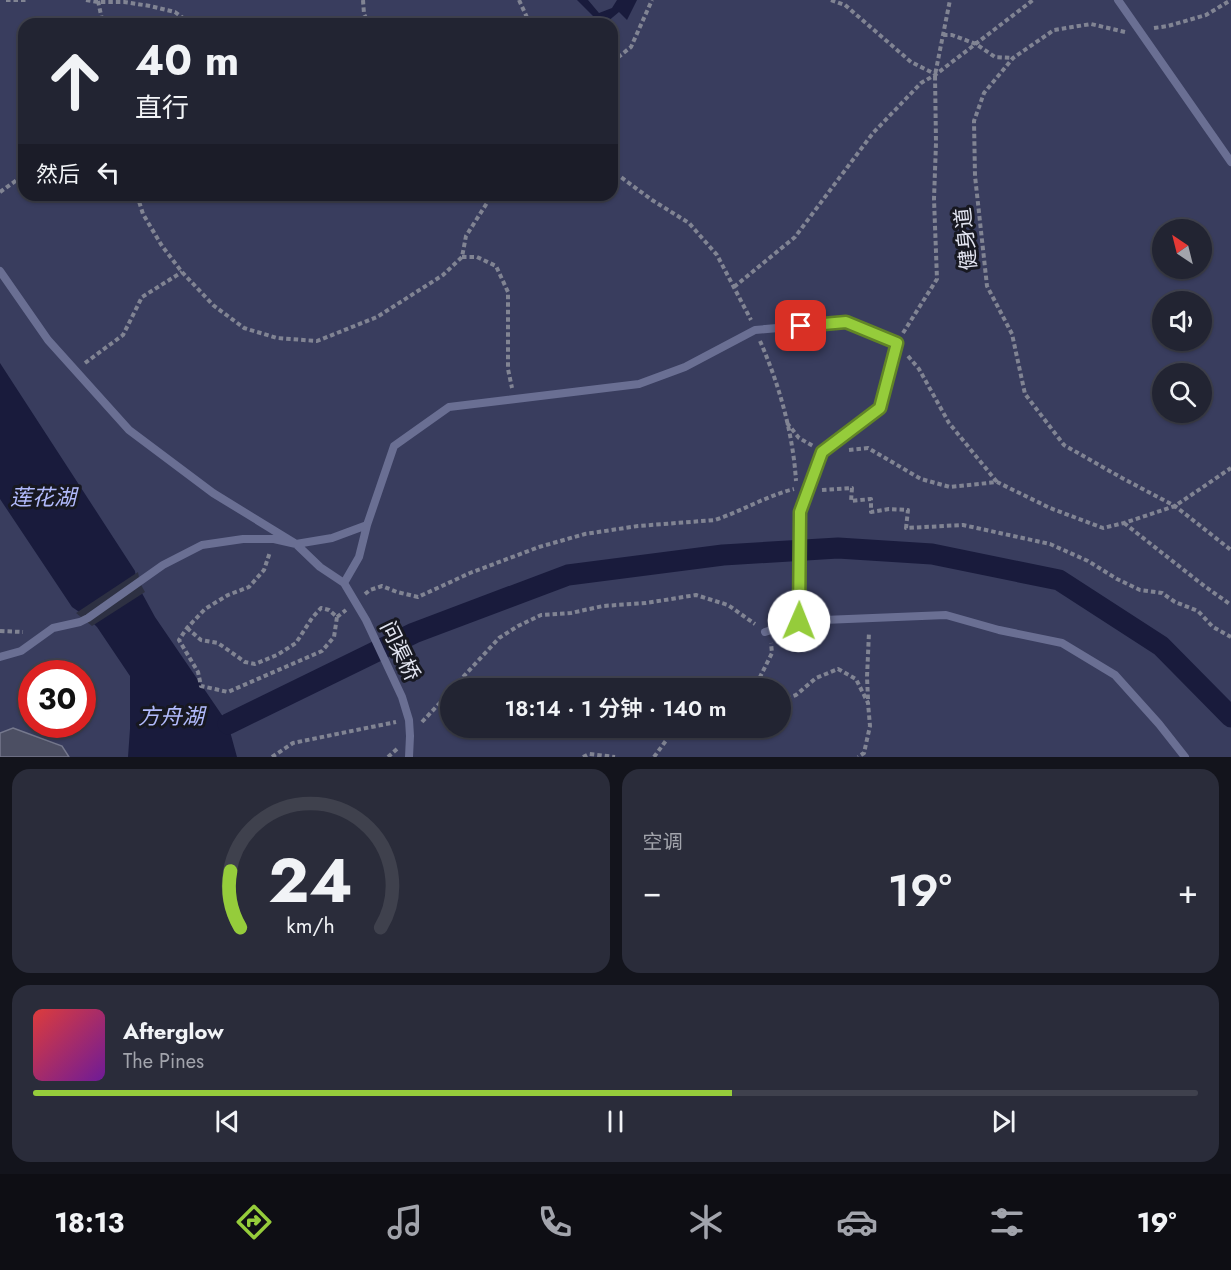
<!DOCTYPE html>
<html lang="zh">
<head>
<meta charset="utf-8">
<style>
  :root { --surface:#222432; --page:#2a2c3a; --text:#f1f3f6; --muted:#a2a4ac; --line:#3f414d; --accent:#95cc3b }
  body { margin:0; font-family:Jost,"Noto Sans SC",sans-serif; background:var(--page); color:var(--text); height:100vh; display:flex; flex-direction:column; font-size:22px; white-space:nowrap }
  * { box-sizing:border-box; margin:0 }
  p { font-size:20px; color:var(--muted) }
  .icon { flex:none; width:33px; height:33px; fill:none; stroke:currentColor; stroke-width:2; stroke-linecap:round; stroke-linejoin:round }
  .map { position:relative; height:757px; overflow:hidden }
  .sheet { display:flex; flex-direction:column; gap:12px; padding:12px; background:#13141c; flex:1 }
  .sheet>* { flex:none }
  .banner { position:absolute; left:18px; top:18px; width:600px; height:183px; border-radius:18px; box-shadow:0 2px 4px #0004,0 0 0 2px var(--line); background:#222432; color:var(--text); overflow:hidden }
  .needle { width:39px; rotate:325deg }
  .controls { position:absolute; left:1152px; top:219px; display:grid; gap:12px }
  .controls a { display:grid; place-items:center; width:60px; height:60px; border-radius:50%; background:var(--surface); box-shadow:0 2px 4px #0004,0 0 0 2px var(--line); font-size:30px }
  .speed { position:absolute; left:18px; top:660px; display:flex; gap:12px; font-size:30px; font-weight:700; text-align:center }
  .speed>* { display:grid; place-content:center; width:78px; height:78px; border-radius:50%; background:var(--surface); box-shadow:0 2px 4px #0004,0 0 0 2px var(--line); line-height:1 }
  .speed .limit { border:9px solid #d22; background:#fff; color:#111 }
  .pin { position:absolute; display:grid; place-items:center; width:51px; height:51px; color:#fff; margin:-26px; border-radius:12px; box-shadow:0 3px 9px #0006 }
  .me { position:absolute; width:66px; margin:-33px; rotate:1deg; stroke-linejoin:round; filter:drop-shadow(0 0 4px #0008) }
  .turn { display:flex; align-items:center; gap:21px; height:126px; padding:0 18px; font-size:27px }
  .turn .icon { width:78px; height:78px; stroke-width:2.5 }
  .turn b { display:block; font-size:42px; line-height:51px }
  .then { display:flex; align-items:center; height:57px; padding:0 18px; background:#0003; gap:12px; font-size:22px }
  .big { font-size:45px; font-weight:600; line-height:1.1 }
  .sheet .widget { flex:1; display:flex; flex-direction:column; justify-content:center; gap:9px; min-width:0; padding:0 21px; border-radius:18px; background:var(--page) }
  .sheet .dial { align-items:center; gap:0 }
  .dial svg { height:156px; overflow:visible; fill:none; stroke:var(--line); stroke-width:7; stroke-linecap:round; text-anchor:middle }
  .dial text { fill:var(--text); stroke:none }
  .song { display:flex; align-items:center; gap:18px }
  .cover { width:72px; height:72px; border-radius:9px; background:linear-gradient(135deg,hsl(0 70% 55%),hsl(280 70% 35%)) }
  .played { height:6px; border-radius:3px; background:linear-gradient(90deg,var(--accent) 60%,var(--line) 60%) }
  .keys { display:flex; justify-content:space-around; direction:ltr }
  .heat { display:flex; justify-content:space-between; align-items:center; font-size:33px; direction:ltr }
  .sheet .tiles { flex:1; display:grid; gap:12px; grid-template-columns:1fr 1fr }
  .widget:last-child { grid-column:span 2 }
  .trip { position:absolute; left:440px; top:678px; width:351px; height:60px; border-radius:30px; background:var(--surface); box-shadow:0 2px 4px #0004,0 0 0 2px var(--line); font-weight:600; line-height:60px; text-align:center }
  .dock { display:flex; height:96px; justify-content:space-around; align-items:center; background:#0e0e14; color:var(--muted) }
  .dock .icon { width:42px; height:42px }
  .dock .selected { color:var(--accent) }
  .dock b { font-size:27px; color:var(--text) }
  .map>svg:first-child { display:block }
</style>
</head>
<body>
<div class="map">
<svg width="1231" height="757" viewBox="0 0 1231 757">
  <rect width="100%" height="100%" fill="#2d3042"/>
  <!-- green -->
  <path fill="#393d5e" fill-rule="evenodd" d="M 0,0 L 1231,0 L 1231,757 L 0,757 ZM 24,24 L 612,24 L 612,195 L 24,195 ZM 1162,230 L 1202,230 L 1202,268 L 1162,268 ZM 1162,302 L 1202,302 L 1202,340 L 1162,340 ZM 1162,374 L 1202,374 L 1202,412 L 1162,412 ZM 32,674 L 82,674 L 82,724 L 32,724 ZM 450,688 L 780,688 L 780,728 L 450,728 Z"/>
  <!-- water -->
  <path fill="#191b3c" d="M 577,0 L 588,0 L 599,13 L 612,8 L 617,0 L 637,0 L 627,20 L 619,12 L 607,22 L 607,24 L 598,24 L 599,22 Z
    M 0,363 L 135,571 L 137,584 L 155,617 L 228,724 L 237,757 L 128,757 L 130,729 L 130,676 L 97,627 L 88,618 L 72,607 L 0,499 Z"/>
  <!-- pier -->
  <path fill="#2d3042" d="M 138,572 L 140,583 L 145,592 L 92,626 L 76,613 Z"/>
  <g fill="none" stroke-linecap="round" stroke-linejoin="round">
    <!-- canal -->
    <path stroke="#191b3c" stroke-width="21" d="M 228,724 L 414,633 L 568,575 L 723,555 L 838,548 L 932,554 L 1059,580 L 1161,646 L 1231,717"/>
  </g>
  <!-- building -->
  <path fill="#4c4f63" stroke="#75788d" stroke-width="1.5" d="M 13,728 L 62,746 L 69,757 L 0,757 L 0,733 Z"/>
  <g fill="none" stroke-linecap="round" stroke-linejoin="round">
    <!-- path -->
    <path stroke="#818493" stroke-width="4" stroke-dasharray="4.5 3" stroke-linecap="butt" d="M 6,0 L 27,0
      M 86,0 L 98,2 L 124,2 L 150,6 L 175,12 L 191,24
      M 363,0 L 364,14 L 369,24
      M 519,0 L 530,24
      M 831,0 L 845,5 L 911,62 L 935,74
      M 98,1 L 103,24
      M 1154,28 L 1168,26 L 1206,15 L 1231,0
      M 1125,32 L 1091,24 L 1054,30 L 1013,58 L 984,93 L 974,121 L 975,176 L 987,286 L 1012,334 L 1025,394 L 1064,445 L 1122,478 L 1175,506 L 1231,550
      M 943,35 L 952,35 L 976,44 L 995,57 L 1013,58
      M 612,62 L 631,47 L 652,0
      M 612,166 L 618,175 L 652,200 L 689,223 L 717,255 L 751,320
      M 0,192 L 24,175
      M 137,195 L 143,214 L 162,246 L 182,272 L 213,305 L 244,328 L 277,338 L 317,341 L 377,317 L 443,275 L 462,257 L 466,236 L 492,195
      M 462,257 L 477,257 L 496,266 L 508,292 L 508,369 L 512,388
      M 734,287 L 795,237 L 873,133 L 921,83 L 935,75 L 1033,0
      M 903,333 L 937,279 L 934,199 L 936,143 L 935,75 L 950,0
      M 760,341 C 779,384 793,433 796,481
      M 908,356 L 919,369 L 949,423 L 997,482
      M 85,363 L 123,335 L 142,297 L 182,272
      M 787,423 L 799,438 L 813,446
      M 849,450 L 868,448 L 921,479 L 950,487 L 997,482 L 1050,508 L 1103,528 L 1124,523 L 1175,506 L 1231,468
      M 822,490 L 852,488 L 851,501 L 871,499 L 871,512 L 889,509 L 908,510 L 906,528 L 963,525 L 1050,544 L 1088,561 L 1117,579 L 1140,590 L 1162,593 L 1175,602 L 1198,611 L 1213,627 L 1231,637
      M 1124,523 L 1203,585 L 1231,605
      M 365,594 L 370,590 L 382,586 L 397,592 L 418,597 L 470,573 L 539,547 L 585,534 L 638,526 L 715,520 C 742,511 766,496 794,489
      M 337,617 L 346,610
      M 187,628 L 201,640 L 218,643 L 245,662 L 255,664 L 277,655 L 296,643 L 312,618 L 321,608 L 329,610 L 337,617 L 334,637 L 322,651 L 228,692 L 201,686 L 198,672 L 179,640 L 187,628 L 205,609 L 228,595 L 249,587 L 264,570 L 270,552
      M 0,631 L 23,632
      M 758,681 L 768,688
      M 453,688 L 499,638 L 518,626 L 541,615 L 571,613 L 603,606 L 646,603 L 696,595 L 728,605 L 755,624
      M 749,688 L 758,681 L 772,653 L 771,643
      M 780,696 L 784,699 L 796,695 L 816,678 L 838,669 L 856,679 L 868,703 L 870,726 L 864,753 L 858,757
      M 868,699 L 867,677 L 869,632
      M 422,722 L 450,692
      M 272,757 L 293,743 L 396,722
      M 388,757 L 397,749
      M 583,757 L 589,754 L 615,757
      M 654,757 L 673,731 L 679,728"/>
    <!-- service -->
    <path stroke="#6a6f93" stroke-width="8" d="M 1118,0 L 1231,162
      M 0,271 L 48,340 L 129,430 L 213,493 L 296,544 L 332,538 L 367,525 L 394,446 L 449,407 L 639,384 L 685,367 L 755,330 L 846,322 L 897,343 L 880,408 L 822,452 L 807,495
      M 344,583 L 366,620 L 402,697 L 409,720 L 410,736 L 409,757
      M 765,632 L 799,621 L 946,615 L 999,630 L 1062,643 L 1115,675 L 1159,724 L 1185,757
      M 0,657 L 21,651 L 53,628 L 80,622 L 88,618 L 163,565 L 202,545 L 243,539 L 274,539 L 296,544 L 320,567 L 344,583 L 359,557 L 367,525"/>
    <!-- minor -->
    <path stroke="#6a6f93" stroke-width="12" d="M 799,621 L 800,512 L 807,495"/>
  </g>
  <g fill="none" stroke-linecap="round" stroke-linejoin="round">
    <!-- route casing -->
    <g stroke="#618526" stroke-width="15">
      <path id="route" d="M 799,621 L 800,512 L 822,452 L 880,408 L 897,343 L 846,322 L 801,326"/>
    </g>
    <!-- route -->
    <use href="#route" stroke="#95cc3b" stroke-width="10"/>
  </g>
  <g text-anchor="middle" dominant-baseline="central" stroke-width="6" stroke-linejoin="round" paint-order="stroke">
    <!-- street labels -->
    <g font-size="21" fill="#e2e4f0" stroke="#171821">
      <text transform="translate(966 239) rotate(-96)">健身道</text>
      <text transform="translate(400 651) rotate(64)">问渠桥</text>
    </g>
    <!-- water labels -->
    <g font-size="22" font-style="italic" fill="#b1bafb" stroke="#171821">
      <text x="43" y="497">莲花湖</text>
      <text x="171" y="716">方舟湖</text>
    </g>
  </g>
</svg>
<div class="controls">
<a><svg class="needle" viewBox="-14 -14 28 28"><path d="M0-13l5 13h-10z" fill="#e53935"/><path d="M0 13l5-13h-10z" fill="#a2a4ac"/></svg></a>
<a><svg class="icon" aria-label="sound" viewBox="0 0 24 24"><path d="M4 9h4l5-4v14l-5-4H4zM17 9q2 3 0 6"/></svg></a>
<a><svg class="icon" aria-label="search" viewBox="0 0 24 24"><circle cx="10" cy="10" r="6"/><path d="M15 15l6 6"/></svg></a>
</div>
<div class="speed"><div class="limit">30</div></div>
<div class="pin" style="left:801px;top:326px;background:#d93025"><svg class="icon" aria-label="arrive" viewBox="0 0 24 24"><path d="M6 21V4h12l-3 4 3 4H6"/></svg></div>
<svg class="me" style="left:799px;top:621px" viewBox="-20 -20 40 40"><circle r="19" fill="#fff"/><path d="M0-13L10 11 0 6-10 11z" fill="#95cc3b"/></svg>
<div class="trip">18:14 · 1 分钟 · 140 m</div>
<div class="banner">
<div class="turn"><svg class="icon" aria-label="ahead" viewBox="0 0 24 24"><path d="M12 20V5M6 11l6-6 6 6"/></svg><div><b>40 m</b>直行</div></div>
<div class="then">然后<svg class="icon" aria-label="left" viewBox="0 0 24 24"><path d="M17 20v-9H6M10 6l-5 5 5 5"/></svg></div>
</div>
</div>
<section class="sheet">
<div class="tiles">
<div class="widget dial"><svg viewBox="0 0 100 80">
<path d="M14 69A42 42 0 1 1 86 69"/>
<path d="M14 69A42 42 0 0 1 9 40" stroke="#95cc3b"/>
<text x="50" y="56" font-size="32" font-weight="700">24</text>
<text x="50" y="72" font-size="11">km/h</text>
</svg></div>
<div class="widget"><p>空调</p>
<div class="heat"><a>−</a><b class="big">19°</b><a>+</a></div>
</div>
<div class="widget">
<div class="song"><i class="cover"></i><div><b>Afterglow</b><p>The Pines</p></div></div>
<div class="played"></div>
<div class="keys"><svg class="icon" aria-label="previous" viewBox="0 0 24 24"><path d="M18 5L8 12l10 7zM5 5v14"/></svg><svg class="icon" aria-label="pause" viewBox="0 0 24 24"><path d="M8 5v14M16 5v14"/></svg><svg class="icon" aria-label="next" viewBox="0 0 24 24"><path d="M6 5l10 7-10 7zM19 5v14"/></svg></div>
</div>
</div>
</section>
<nav class="dock">
<b>18:13</b>
<svg class="icon selected" aria-label="directions" viewBox="0 0 24 24"><path d="M12 3l9 9-9 9-9-9zM9 14v-3h6M13 9l2 2-2 2"/></svg>
<svg class="icon" aria-label="music" viewBox="0 0 24 24"><path d="M9 18V5l10-2v13"/><circle cx="6" cy="18" r="3"/><circle cx="16" cy="16" r="3"/></svg>
<svg class="icon" aria-label="phone" viewBox="0 0 24 24"><path d="M5 4h4l2 5-3 2q2 4 5 5l2-3 5 2v4C11 20 4 13 5 4z"/></svg>
<svg class="icon" aria-label="climate" viewBox="0 0 24 24"><path d="M12 3v18M4 7l16 10M4 17L20 7"/></svg>
<svg class="icon" aria-label="car" viewBox="0 0 24 24"><path d="M5 17H2v-5l4-1 3-4h7l3 4 3 1v5h-3M9 17h6M6 11h13"/><circle cx="7" cy="17" r="2"/><circle cx="17" cy="17" r="2"/></svg>
<svg class="icon" aria-label="filters" viewBox="0 0 24 24"><path d="M4 7h16M4 17h16"/><circle cx="9" cy="7" r="2"/><circle cx="15" cy="17" r="2"/></svg>
<b>19°</b>
</nav>
</body>
</html>
